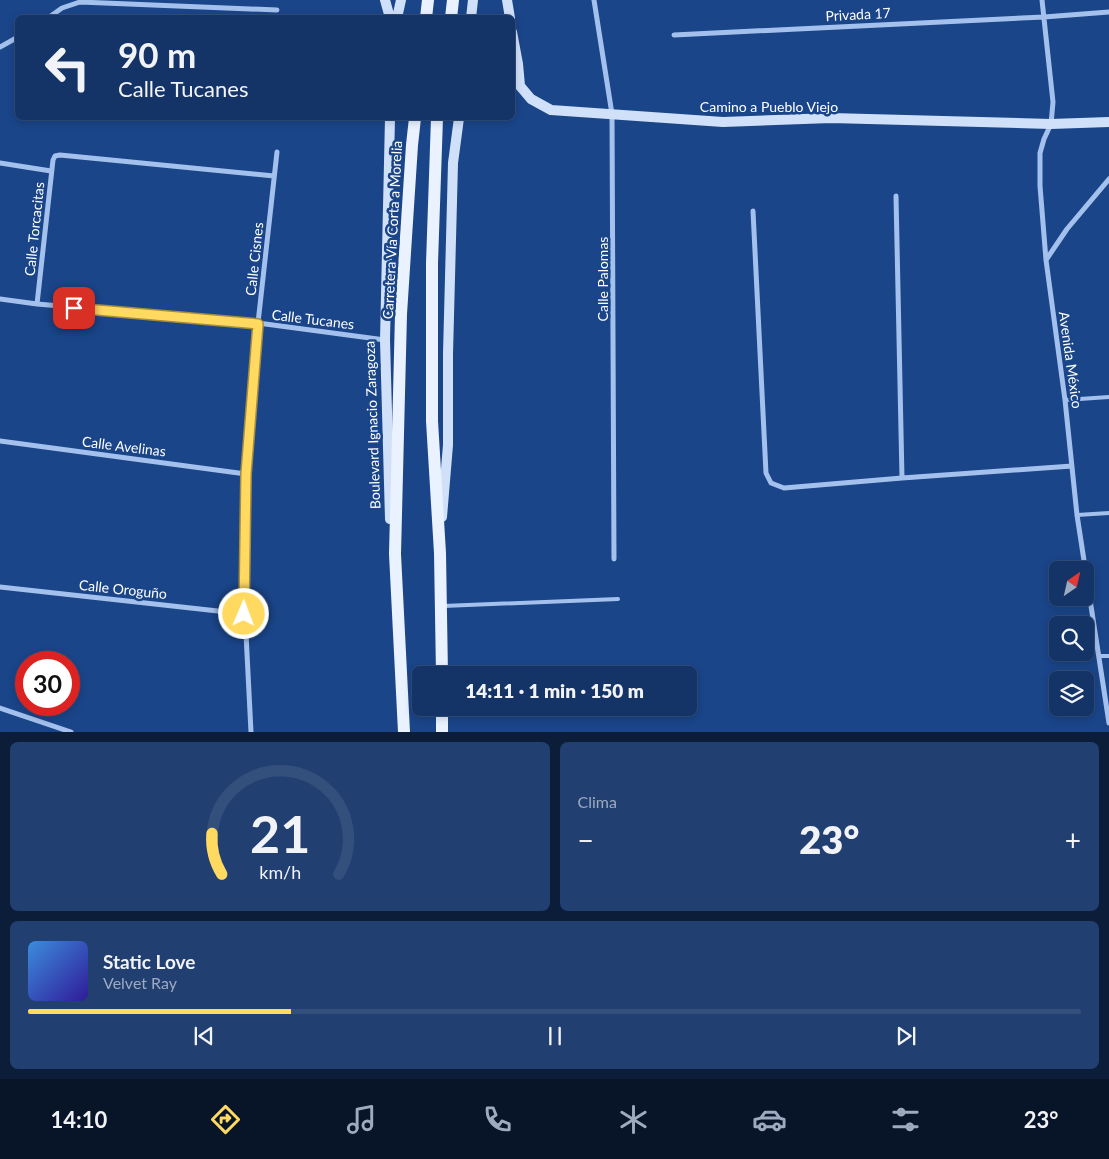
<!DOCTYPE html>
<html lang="es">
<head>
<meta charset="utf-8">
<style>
  :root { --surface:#143467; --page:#213f70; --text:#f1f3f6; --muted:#9daac0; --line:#334f7b; --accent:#ffd960 }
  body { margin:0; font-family:Lato,sans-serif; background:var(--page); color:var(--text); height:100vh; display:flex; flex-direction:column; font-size:19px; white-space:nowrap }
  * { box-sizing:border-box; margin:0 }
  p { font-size:16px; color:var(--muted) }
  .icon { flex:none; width:28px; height:28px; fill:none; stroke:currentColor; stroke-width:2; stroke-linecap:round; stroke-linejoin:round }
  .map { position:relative; height:732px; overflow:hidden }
  .side { display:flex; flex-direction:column; gap:10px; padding:10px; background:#0b1d39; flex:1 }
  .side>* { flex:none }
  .top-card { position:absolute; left:15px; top:15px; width:500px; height:105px; border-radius:8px; box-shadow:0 2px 8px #0003,0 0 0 1px var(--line); background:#143467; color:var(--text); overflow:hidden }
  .needle { width:32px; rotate:34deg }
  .buttons { position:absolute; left:1049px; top:561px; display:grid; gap:10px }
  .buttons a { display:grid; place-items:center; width:45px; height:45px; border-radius:8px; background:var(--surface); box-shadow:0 2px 8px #0003,0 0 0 1px var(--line); font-size:25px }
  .speed { position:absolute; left:15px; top:651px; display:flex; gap:10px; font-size:25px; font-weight:700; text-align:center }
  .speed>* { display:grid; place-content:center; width:65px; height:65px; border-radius:50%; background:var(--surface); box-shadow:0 2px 8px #0003,0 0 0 1px var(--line); line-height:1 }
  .speed .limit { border:8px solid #d22; background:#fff; color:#111 }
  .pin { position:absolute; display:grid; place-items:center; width:42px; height:42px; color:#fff; margin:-21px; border-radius:10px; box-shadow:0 2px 8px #0006 }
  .me { position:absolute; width:55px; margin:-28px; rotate:1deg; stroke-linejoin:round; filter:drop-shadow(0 0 4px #0008) }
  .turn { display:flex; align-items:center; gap:18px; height:105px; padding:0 20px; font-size:22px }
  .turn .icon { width:65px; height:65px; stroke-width:2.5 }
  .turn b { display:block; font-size:35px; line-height:42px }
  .big { font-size:38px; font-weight:800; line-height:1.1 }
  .side .widget { flex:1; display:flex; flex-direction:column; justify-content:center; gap:8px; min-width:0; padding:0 18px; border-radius:8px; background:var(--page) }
  .side .dial { align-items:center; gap:0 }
  .dial svg { height:130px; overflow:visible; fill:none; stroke:var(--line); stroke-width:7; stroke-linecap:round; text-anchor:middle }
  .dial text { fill:var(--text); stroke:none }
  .song { display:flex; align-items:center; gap:15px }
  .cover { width:60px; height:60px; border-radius:8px; background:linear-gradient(135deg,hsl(210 70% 55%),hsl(250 70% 35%)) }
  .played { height:5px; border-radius:2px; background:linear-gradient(90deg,var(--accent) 25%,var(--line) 25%) }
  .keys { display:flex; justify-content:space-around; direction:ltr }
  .heat { display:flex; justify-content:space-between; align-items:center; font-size:28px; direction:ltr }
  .side .tiles { flex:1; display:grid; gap:10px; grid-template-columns:1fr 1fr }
  .widget:last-child { grid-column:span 2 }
  .trip { position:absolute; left:412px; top:666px; width:285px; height:50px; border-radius:8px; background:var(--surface); box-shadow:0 2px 8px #0003,0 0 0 1px var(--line); font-weight:800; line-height:50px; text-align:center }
  .tabs { display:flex; height:80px; justify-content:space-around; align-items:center; background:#081529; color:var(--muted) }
  .tabs .icon { width:35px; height:35px }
  .tabs .selected { color:var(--accent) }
  .tabs b { font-size:22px; color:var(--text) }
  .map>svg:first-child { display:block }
</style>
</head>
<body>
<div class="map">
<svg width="1109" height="732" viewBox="0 0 1109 732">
  <rect width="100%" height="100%" fill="#1a4589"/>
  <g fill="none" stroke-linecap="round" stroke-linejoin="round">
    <!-- lane -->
    <path stroke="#a4c1ed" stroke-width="4" d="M 1065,400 L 1109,397
      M 1077,515 L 1109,513
      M 443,606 L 618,599
      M 1099,656 L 1109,656"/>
    <!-- street -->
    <path stroke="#a4c1ed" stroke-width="5" d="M 594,0 L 612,114 L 614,559
      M 1042,0 L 1053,102 L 1051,124 L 1044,139 L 1040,153 L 1040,186 L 1046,260 L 1065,400 L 1077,515 L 1109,723
      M 48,18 L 62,8 L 80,2 L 277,10
      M 674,35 L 1044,17 L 1109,12
      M 0,47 L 18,37
      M 0,163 L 51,171
      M 896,196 L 902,478
      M 753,211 L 766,473 L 771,483 L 784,488 L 902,478 L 1072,466
      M 1046,260 L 1067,229 L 1109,179
      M 0,299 L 37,304 L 258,323 L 385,340
      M 37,304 L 53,160 L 55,156 L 60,155 L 274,176
      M 0,441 L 246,474
      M 0,587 L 245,614
      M 0,708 L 71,732
      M 251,732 L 245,614 L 246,474 L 258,323 L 277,152"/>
    <!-- secondary -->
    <path stroke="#d0e0f9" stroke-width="10" d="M 385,0 L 390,18
      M 507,0 L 510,18
      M 397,18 L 401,0
      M 471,18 L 473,0
      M 512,32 L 518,64 L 520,86 L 531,99 L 551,110 L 723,122 L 831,118 L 1051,124 L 1109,122
      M 390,118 L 385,340 L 390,519
      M 442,517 L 448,445 L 448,354 L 453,163 L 459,118"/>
    <!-- primary -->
    <path stroke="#eaf1ff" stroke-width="12" d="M 426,18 L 428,0
      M 451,18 L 453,0
      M 437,118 L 432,263 L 432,421 L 440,553 L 442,675
      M 442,708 L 442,732
      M 404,732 L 395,554 L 401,314 L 412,145 L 415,118"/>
  </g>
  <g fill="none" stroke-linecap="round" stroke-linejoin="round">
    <!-- route casing -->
    <g stroke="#a68d3e" stroke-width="12">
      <path id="route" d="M 74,308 L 258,324 L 246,474 L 244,614"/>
    </g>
    <!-- route -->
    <use href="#route" stroke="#ffd960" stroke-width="9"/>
  </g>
  <g text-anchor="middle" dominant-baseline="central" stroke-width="5" stroke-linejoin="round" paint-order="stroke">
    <!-- street labels -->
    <g font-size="14" fill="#fff" stroke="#1a4589">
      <text transform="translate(858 14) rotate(-3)">Privada 17</text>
      <text x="769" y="106">Camino a Pueblo Viejo</text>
      <text transform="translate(34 229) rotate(-84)">Calle Torcacitas</text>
      <text transform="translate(392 230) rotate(-87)">Carretera Vía Corta a Morelia</text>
      <text transform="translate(254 259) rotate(-84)">Calle Cisnes</text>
      <text transform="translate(602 279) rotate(-90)">Calle Palomas</text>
      <text transform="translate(313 319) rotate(7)">Calle Tucanes</text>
      <text transform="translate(1071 360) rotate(82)">Avenida México</text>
      <text transform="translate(372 425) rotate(-92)">Boulevard Ignacio Zaragoza</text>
      <text transform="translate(124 446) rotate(7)">Calle Avelinas</text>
      <text transform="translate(123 589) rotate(6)">Calle Oroguño</text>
    </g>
  </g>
</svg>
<div class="buttons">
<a><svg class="needle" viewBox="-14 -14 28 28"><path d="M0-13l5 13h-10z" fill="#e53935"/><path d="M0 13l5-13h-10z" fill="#9daac0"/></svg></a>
<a><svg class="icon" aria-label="search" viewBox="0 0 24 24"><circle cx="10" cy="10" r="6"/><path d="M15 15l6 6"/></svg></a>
<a><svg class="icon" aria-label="layers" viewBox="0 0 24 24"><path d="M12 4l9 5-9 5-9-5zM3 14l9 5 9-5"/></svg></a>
</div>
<div class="speed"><div class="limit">30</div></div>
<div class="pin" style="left:74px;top:308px;background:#d93025"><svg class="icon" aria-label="arrive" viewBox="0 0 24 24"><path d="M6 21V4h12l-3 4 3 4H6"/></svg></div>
<svg class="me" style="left:244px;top:614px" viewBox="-20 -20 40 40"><circle r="17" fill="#ffd960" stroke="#fff" stroke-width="3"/><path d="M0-11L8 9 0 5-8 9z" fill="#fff"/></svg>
<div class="trip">14:11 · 1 min · 150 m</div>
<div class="top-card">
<div class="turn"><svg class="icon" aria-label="left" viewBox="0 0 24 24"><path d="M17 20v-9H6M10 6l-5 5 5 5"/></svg><div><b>90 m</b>Calle Tucanes</div></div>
</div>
</div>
<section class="side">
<div class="tiles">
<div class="widget dial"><svg viewBox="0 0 100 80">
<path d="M14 69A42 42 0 1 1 86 69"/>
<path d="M14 69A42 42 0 0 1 8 44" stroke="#ffd960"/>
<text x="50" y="56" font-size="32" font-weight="700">21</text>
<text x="50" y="72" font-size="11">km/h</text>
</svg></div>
<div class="widget"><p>Clima</p>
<div class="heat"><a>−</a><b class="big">23°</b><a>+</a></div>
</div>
<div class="widget">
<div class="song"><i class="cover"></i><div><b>Static Love</b><p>Velvet Ray</p></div></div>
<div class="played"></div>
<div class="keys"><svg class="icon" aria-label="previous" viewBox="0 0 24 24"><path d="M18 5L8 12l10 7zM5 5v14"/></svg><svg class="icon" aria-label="pause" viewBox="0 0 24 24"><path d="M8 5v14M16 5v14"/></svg><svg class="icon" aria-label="next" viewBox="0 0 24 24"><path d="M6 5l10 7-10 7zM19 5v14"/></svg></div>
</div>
</div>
</section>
<nav class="tabs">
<b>14:10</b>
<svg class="icon selected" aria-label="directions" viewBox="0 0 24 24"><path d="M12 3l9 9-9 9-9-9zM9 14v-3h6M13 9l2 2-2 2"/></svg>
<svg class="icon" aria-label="music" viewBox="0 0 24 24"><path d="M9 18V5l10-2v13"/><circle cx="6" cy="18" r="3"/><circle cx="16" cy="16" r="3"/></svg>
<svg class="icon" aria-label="phone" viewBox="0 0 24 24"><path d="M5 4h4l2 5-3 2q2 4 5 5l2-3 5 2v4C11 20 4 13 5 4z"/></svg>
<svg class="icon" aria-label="climate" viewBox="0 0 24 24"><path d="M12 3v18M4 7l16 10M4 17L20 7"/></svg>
<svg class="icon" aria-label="car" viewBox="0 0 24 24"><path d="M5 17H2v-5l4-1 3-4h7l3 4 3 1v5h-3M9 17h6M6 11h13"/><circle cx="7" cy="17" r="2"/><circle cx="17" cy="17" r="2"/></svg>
<svg class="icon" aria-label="filters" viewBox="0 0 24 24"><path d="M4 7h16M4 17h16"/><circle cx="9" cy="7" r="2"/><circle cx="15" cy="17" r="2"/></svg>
<b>23°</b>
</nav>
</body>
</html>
